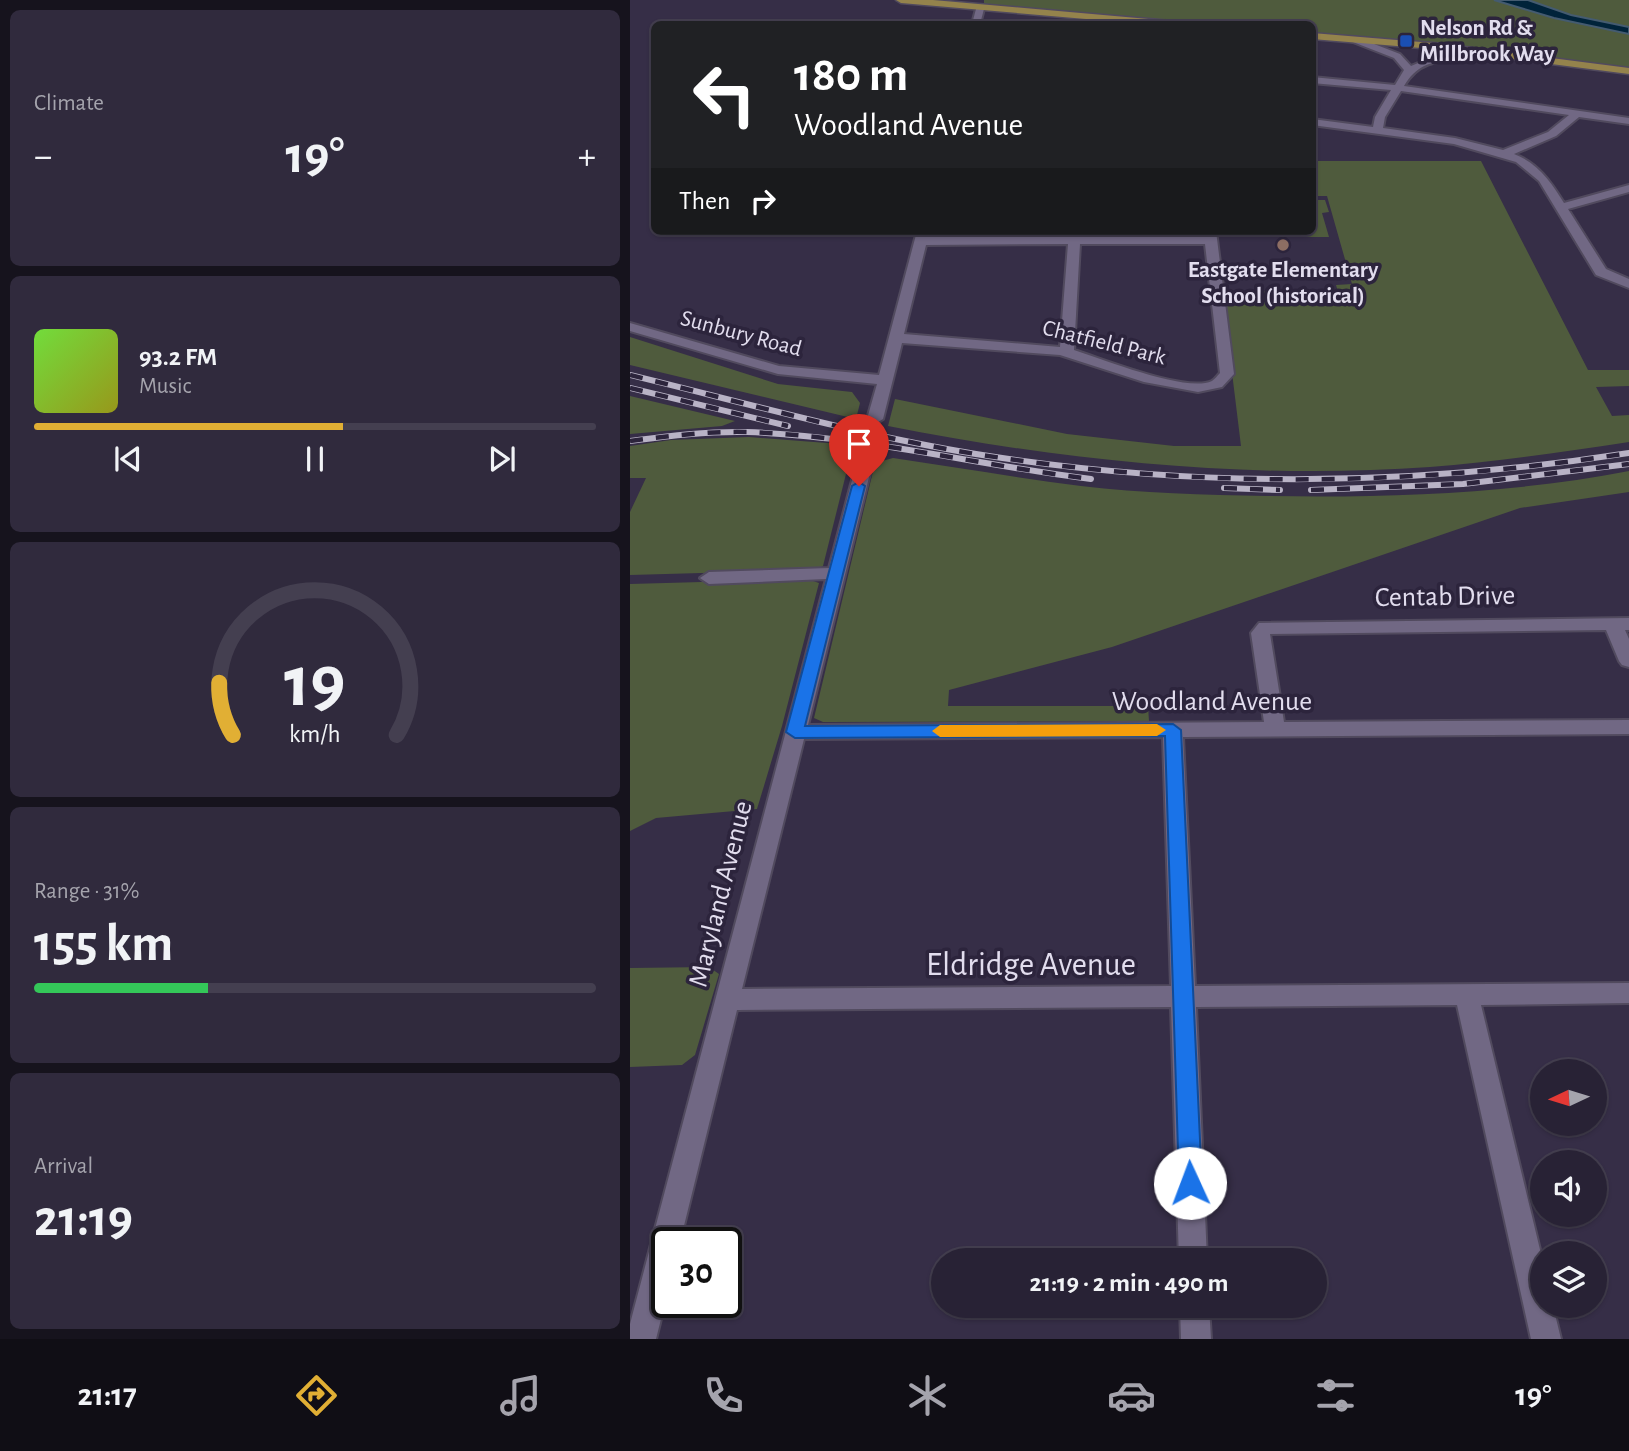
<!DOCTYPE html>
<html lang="en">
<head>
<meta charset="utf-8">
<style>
  :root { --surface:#282235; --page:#302a3d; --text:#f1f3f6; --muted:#a5a4ad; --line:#443f50; --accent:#e1af34 }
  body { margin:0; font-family:"Alegreya Sans",sans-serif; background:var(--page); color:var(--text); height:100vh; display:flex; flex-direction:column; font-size:26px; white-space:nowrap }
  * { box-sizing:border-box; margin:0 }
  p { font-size:23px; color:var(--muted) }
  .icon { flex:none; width:38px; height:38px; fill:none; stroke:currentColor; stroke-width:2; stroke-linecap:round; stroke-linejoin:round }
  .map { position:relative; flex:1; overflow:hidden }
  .drawer { display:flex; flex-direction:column; gap:10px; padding:10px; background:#16131d; width:630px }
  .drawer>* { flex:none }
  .banner { position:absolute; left:21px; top:21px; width:665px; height:214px; border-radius:10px; box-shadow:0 2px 5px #0004,0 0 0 2px var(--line); background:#202124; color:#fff; overflow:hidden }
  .needle { width:46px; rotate:266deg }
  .fabs { position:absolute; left:900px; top:1059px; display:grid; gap:14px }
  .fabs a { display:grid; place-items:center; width:77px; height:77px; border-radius:50%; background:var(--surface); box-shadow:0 2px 5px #0004,0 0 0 2px var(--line); font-size:35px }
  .speed { position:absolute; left:21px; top:1227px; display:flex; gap:14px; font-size:35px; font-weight:700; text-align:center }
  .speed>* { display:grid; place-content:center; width:91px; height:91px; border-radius:50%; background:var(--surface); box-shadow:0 2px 5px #0004,0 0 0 2px var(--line); line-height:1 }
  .speed .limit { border:4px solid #111; border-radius:10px; background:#fff; color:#111 }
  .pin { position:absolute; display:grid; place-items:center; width:60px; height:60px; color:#fff; margin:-72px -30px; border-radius:50% 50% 50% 0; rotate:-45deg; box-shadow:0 0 7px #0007 }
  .pin .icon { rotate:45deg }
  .me { position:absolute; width:77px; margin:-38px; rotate:358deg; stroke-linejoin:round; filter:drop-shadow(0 0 5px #0008) }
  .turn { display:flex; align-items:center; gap:24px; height:147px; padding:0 28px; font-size:32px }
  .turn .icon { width:91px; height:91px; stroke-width:2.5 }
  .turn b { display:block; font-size:49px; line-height:60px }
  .then { display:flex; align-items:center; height:66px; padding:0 28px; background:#0003; gap:14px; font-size:26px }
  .big { font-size:52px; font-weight:600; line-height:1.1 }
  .drawer .tile { flex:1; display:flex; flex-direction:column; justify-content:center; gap:10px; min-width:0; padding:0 24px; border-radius:10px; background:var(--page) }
  .drawer .dial { align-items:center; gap:0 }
  .dial svg { height:182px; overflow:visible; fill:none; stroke:var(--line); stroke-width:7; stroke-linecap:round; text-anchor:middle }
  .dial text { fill:var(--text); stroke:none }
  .song { display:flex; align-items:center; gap:21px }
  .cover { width:84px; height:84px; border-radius:10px; background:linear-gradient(135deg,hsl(100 70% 55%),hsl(60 70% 35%)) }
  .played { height:7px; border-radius:4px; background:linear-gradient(90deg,var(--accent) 55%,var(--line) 55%) }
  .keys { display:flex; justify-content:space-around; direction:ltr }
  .heat { display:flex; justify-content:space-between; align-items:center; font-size:38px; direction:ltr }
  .charge { height:10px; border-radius:5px; background:linear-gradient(90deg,#34c759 31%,var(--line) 0) }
  .trip { position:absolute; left:301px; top:1248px; width:396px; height:70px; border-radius:35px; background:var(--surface); box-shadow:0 2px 5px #0004,0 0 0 2px var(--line); font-weight:600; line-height:70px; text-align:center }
  .dock { display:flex; height:112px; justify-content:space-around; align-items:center; background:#100e15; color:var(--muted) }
  .dock .icon { width:49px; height:49px }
  .dock .active { color:var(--accent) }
  .dock b { font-size:32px; color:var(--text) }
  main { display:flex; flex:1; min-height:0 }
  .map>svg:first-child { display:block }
</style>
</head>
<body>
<main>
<section class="drawer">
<div class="tile"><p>Climate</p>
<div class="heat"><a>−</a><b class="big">19°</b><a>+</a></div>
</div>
<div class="tile">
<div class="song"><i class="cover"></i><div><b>93.2 FM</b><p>Music</p></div></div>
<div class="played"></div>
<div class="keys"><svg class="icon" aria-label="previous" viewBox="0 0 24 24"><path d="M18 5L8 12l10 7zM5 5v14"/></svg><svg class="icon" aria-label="pause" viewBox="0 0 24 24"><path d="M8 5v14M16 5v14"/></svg><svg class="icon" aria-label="next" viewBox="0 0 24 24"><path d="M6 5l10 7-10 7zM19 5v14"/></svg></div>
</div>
<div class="tile dial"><svg viewBox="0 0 100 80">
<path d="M14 69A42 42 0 1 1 86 69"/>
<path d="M14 69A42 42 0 0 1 8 46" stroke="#e1af34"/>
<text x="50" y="56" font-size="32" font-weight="700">19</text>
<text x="50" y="72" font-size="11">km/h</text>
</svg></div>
<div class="tile"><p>Range · 31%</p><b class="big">155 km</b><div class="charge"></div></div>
<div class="tile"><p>Arrival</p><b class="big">21:19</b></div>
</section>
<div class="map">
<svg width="999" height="1339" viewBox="0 0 999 1339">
  <rect width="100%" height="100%" fill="#362e47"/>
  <!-- green -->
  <path fill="#4f5b3d" d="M 354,0 L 864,0 L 999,31 L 999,68 L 807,44 L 683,34 L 682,24 L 571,24 L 354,7 Z
    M 898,0 L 999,0 L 999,27 L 941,15 Z
    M 683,161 L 851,161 L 958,370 L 999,370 L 999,386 L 966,387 L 982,416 L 999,415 L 999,442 C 933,452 866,462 800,467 C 618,480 436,461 258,426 L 265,399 L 437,434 L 544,446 L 611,446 L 592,291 L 708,292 L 706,285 L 722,284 L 697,196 L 683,196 Z
    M 683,200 L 695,200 L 699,212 L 692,213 L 699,237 L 669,237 L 668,231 L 682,231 Z
    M 0,337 L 148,384 L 222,392 L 230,403 L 226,419 L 0,365 Z
    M 0,396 L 105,421 L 92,426 L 0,434 Z
    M 119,437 L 210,444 L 222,450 L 193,566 L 183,570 L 0,575 L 0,512 L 16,478 L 0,478 L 0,446 L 41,440 Z
    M 263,458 C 325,467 388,478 451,486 C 512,493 574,495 636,496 C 757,498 880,494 999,471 L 999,492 L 890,508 L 482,647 L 319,690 L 318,706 L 518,706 L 519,721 L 193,722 L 184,718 L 245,463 Z
    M 177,579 L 189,583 L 152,726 L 127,809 L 26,818 L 0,831 L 0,584 Z
    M 79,967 L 89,974 L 65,1055 L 52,1065 L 0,1067 L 0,968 Z"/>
  <!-- water -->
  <path fill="#00233a" stroke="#445b70" stroke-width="2" d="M 864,0 L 898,0 L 941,15 L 999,27 L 999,34 L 924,18 Z"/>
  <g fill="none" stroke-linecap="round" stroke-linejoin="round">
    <!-- minor-tunnel -->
    <path stroke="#504860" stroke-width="16" stroke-dasharray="16 8" stroke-linecap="butt" d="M 234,465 L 245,419"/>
    <!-- minor casing -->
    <g stroke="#514a5e" stroke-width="4">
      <path id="minor" d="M 350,6 L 354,9 L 350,24 L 342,24 L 346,9 Z
        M 462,15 L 479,22 L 480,24 C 472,25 464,24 458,18 Z
        M 726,37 L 770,54 L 781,66 L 805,56 L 857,50 L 862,53 C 833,70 798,46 774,86 L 999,118 L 999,124 L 949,117 L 926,136 L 884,154 C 908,163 921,182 934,203 L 999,185 L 999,192 L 938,209 L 976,269 L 999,279 L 999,288 L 966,275 L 909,181 L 886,162 L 824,144 L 682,125 L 682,119 L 743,127 L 745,117 L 761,90 L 682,83 L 682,77 L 765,85 L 774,70 L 764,58 L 723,42 L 721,40 ZM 771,91 L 939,115 L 918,132 L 873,150 L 825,138 L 753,128 L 755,117 Z
        M 287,231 L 299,231 L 298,237 L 438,237 L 439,231 L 451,231 L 451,237 L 574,236 L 574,231 L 586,231 L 604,374 L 592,387 L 568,392 L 514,382 L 430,355 L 272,343 L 253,419 L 245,424 L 237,419 L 247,384 L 148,374 L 0,331 L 0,323 L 149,366 L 249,375 ZM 438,244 L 430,347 L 274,334 L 296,245 ZM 450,244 L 575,244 L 590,373 C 587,376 585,379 582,381 C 556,393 473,359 444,350 Z
        M 234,460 L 242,465 L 178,725 L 634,722 L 621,633 L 629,623 L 999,618 L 999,630 L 995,630 L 999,639 L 999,667 L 992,665 L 989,661 L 976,630 L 640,634 L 654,722 L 999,720 L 999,734 L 553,737 L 565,986 L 999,983 L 999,1003 L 851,1005 L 912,1258 L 912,1306 L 923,1306 L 931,1339 L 901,1339 L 827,1005 L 566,1007 L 577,1260 L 549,1260 L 541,1007 L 107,1010 L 50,1242 L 37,1242 L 37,1295 L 26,1339 L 0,1339 L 0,1324 L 196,579 L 79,584 L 70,578 L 79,572 L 199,568 L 226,465 ZM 533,737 L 541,986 L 112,989 L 174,739 Z
        M 550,1306 L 579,1306 L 581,1339 L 551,1339 Z"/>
    </g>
    <!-- major casing -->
    <g stroke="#514a5e" stroke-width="3">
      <path id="major" d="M 266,0 L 303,0 L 541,21 L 546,24 L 514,24 L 271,3 Z
        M 682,33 L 803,43 L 999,68 L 999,74 L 803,49 L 682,39 Z"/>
    </g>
    <!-- minor -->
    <use href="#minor" fill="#716884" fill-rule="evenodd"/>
    <!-- major -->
    <use href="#major" fill="#94834c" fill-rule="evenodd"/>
    <!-- rail casing -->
    <g stroke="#b9b3c6" stroke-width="6">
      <path id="rail" d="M 0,375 C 115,403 229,435 346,454 C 565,489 780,487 999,453
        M 0,388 L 158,426
        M 0,441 C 39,436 78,431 117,432 C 233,436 346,465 461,479
        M 594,488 L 650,490
        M 681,490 L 833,484 L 999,464"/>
    </g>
    <!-- rail -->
    <use href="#rail" stroke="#2c243c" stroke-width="4.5" stroke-dasharray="13" stroke-linecap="butt"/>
  </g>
  <!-- route -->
  <path fill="#1a73e8" stroke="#114b97" stroke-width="2" d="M 229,482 L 235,486 L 175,726 L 543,724 L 551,730 L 572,1183 L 568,1191 L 560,1194 L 552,1191 L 549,1183 L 535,736 L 165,738 L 156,732 L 222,486 Z"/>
  <!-- slow -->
  <path fill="#f59e0b" d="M 527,724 L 536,730 L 527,736 L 310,737 L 302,731 L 310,725 Z"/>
  <!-- markers -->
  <rect fill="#1a4fb4" stroke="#2c243c" stroke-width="2.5" x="769" y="34" width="14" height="14" rx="3.5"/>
  <circle fill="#8d6e63" stroke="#2c243c" stroke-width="2.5" cx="653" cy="245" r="7"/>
  <g text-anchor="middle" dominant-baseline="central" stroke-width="7" stroke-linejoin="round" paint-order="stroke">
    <!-- far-poi labels -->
    <g font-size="23" font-weight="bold" fill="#e2ddee" stroke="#2c243c" text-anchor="start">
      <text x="790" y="28">Nelson Rd &amp;<tspan x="790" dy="26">Millbrook Way</tspan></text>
      <text x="653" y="270" text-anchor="middle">Eastgate Elementary<tspan x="653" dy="26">School (historical)</tspan></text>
    </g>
    <!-- far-street labels -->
    <g font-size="23" fill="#e2ddee" stroke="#2c243c">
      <text transform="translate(111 334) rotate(15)">Sunbury Road</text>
      <text transform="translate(474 343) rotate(14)">Chatfield Park</text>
    </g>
    <!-- street labels -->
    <g font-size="28" fill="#e2ddee" stroke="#2c243c">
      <text transform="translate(815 597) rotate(-1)">Centab Drive</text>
      <text x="582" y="702">Woodland Avenue</text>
      <text transform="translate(91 894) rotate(-76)">Maryland Avenue</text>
    </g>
    <!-- near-street labels -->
    <g font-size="33" fill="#e2ddee" stroke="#2c243c">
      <text x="401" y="965">Eldridge Avenue</text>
    </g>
  </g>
</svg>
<div class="fabs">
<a><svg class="needle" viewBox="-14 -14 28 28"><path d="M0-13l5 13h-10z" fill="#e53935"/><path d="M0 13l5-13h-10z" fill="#a5a4ad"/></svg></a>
<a><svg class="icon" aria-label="sound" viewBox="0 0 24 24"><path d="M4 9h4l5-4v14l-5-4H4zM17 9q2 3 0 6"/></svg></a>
<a><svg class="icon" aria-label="layers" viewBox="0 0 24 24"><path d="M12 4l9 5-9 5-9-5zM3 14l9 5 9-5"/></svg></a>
</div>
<div class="speed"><div class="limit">30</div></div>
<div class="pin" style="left:229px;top:486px;background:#d93025"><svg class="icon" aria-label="arrive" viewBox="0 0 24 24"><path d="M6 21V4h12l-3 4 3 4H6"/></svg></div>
<svg class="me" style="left:560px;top:1183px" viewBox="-20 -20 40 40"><circle r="19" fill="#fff"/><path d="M0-13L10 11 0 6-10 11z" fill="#1a73e8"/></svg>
<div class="trip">21:19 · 2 min · 490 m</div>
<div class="banner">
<div class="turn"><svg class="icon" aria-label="left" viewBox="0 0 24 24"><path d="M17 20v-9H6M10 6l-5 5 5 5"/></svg><div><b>180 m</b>Woodland Avenue</div></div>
<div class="then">Then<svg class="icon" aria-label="right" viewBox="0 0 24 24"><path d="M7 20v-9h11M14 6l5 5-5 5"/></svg></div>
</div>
</div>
</main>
<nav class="dock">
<b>21:17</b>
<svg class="icon active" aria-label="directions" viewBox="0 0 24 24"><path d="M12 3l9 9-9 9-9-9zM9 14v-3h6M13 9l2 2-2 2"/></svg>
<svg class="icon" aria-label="music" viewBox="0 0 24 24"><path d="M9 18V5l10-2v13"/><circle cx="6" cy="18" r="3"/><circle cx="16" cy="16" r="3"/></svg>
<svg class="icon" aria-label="phone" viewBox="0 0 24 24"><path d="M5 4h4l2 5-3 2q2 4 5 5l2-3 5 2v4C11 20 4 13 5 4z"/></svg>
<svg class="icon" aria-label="climate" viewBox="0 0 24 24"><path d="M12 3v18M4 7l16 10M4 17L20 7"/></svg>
<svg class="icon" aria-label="car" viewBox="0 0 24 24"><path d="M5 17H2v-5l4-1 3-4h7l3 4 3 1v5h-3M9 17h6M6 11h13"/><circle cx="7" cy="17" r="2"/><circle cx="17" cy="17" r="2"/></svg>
<svg class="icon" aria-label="filters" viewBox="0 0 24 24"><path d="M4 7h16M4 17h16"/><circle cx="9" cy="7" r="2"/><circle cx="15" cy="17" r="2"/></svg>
<b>19°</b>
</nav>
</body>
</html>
